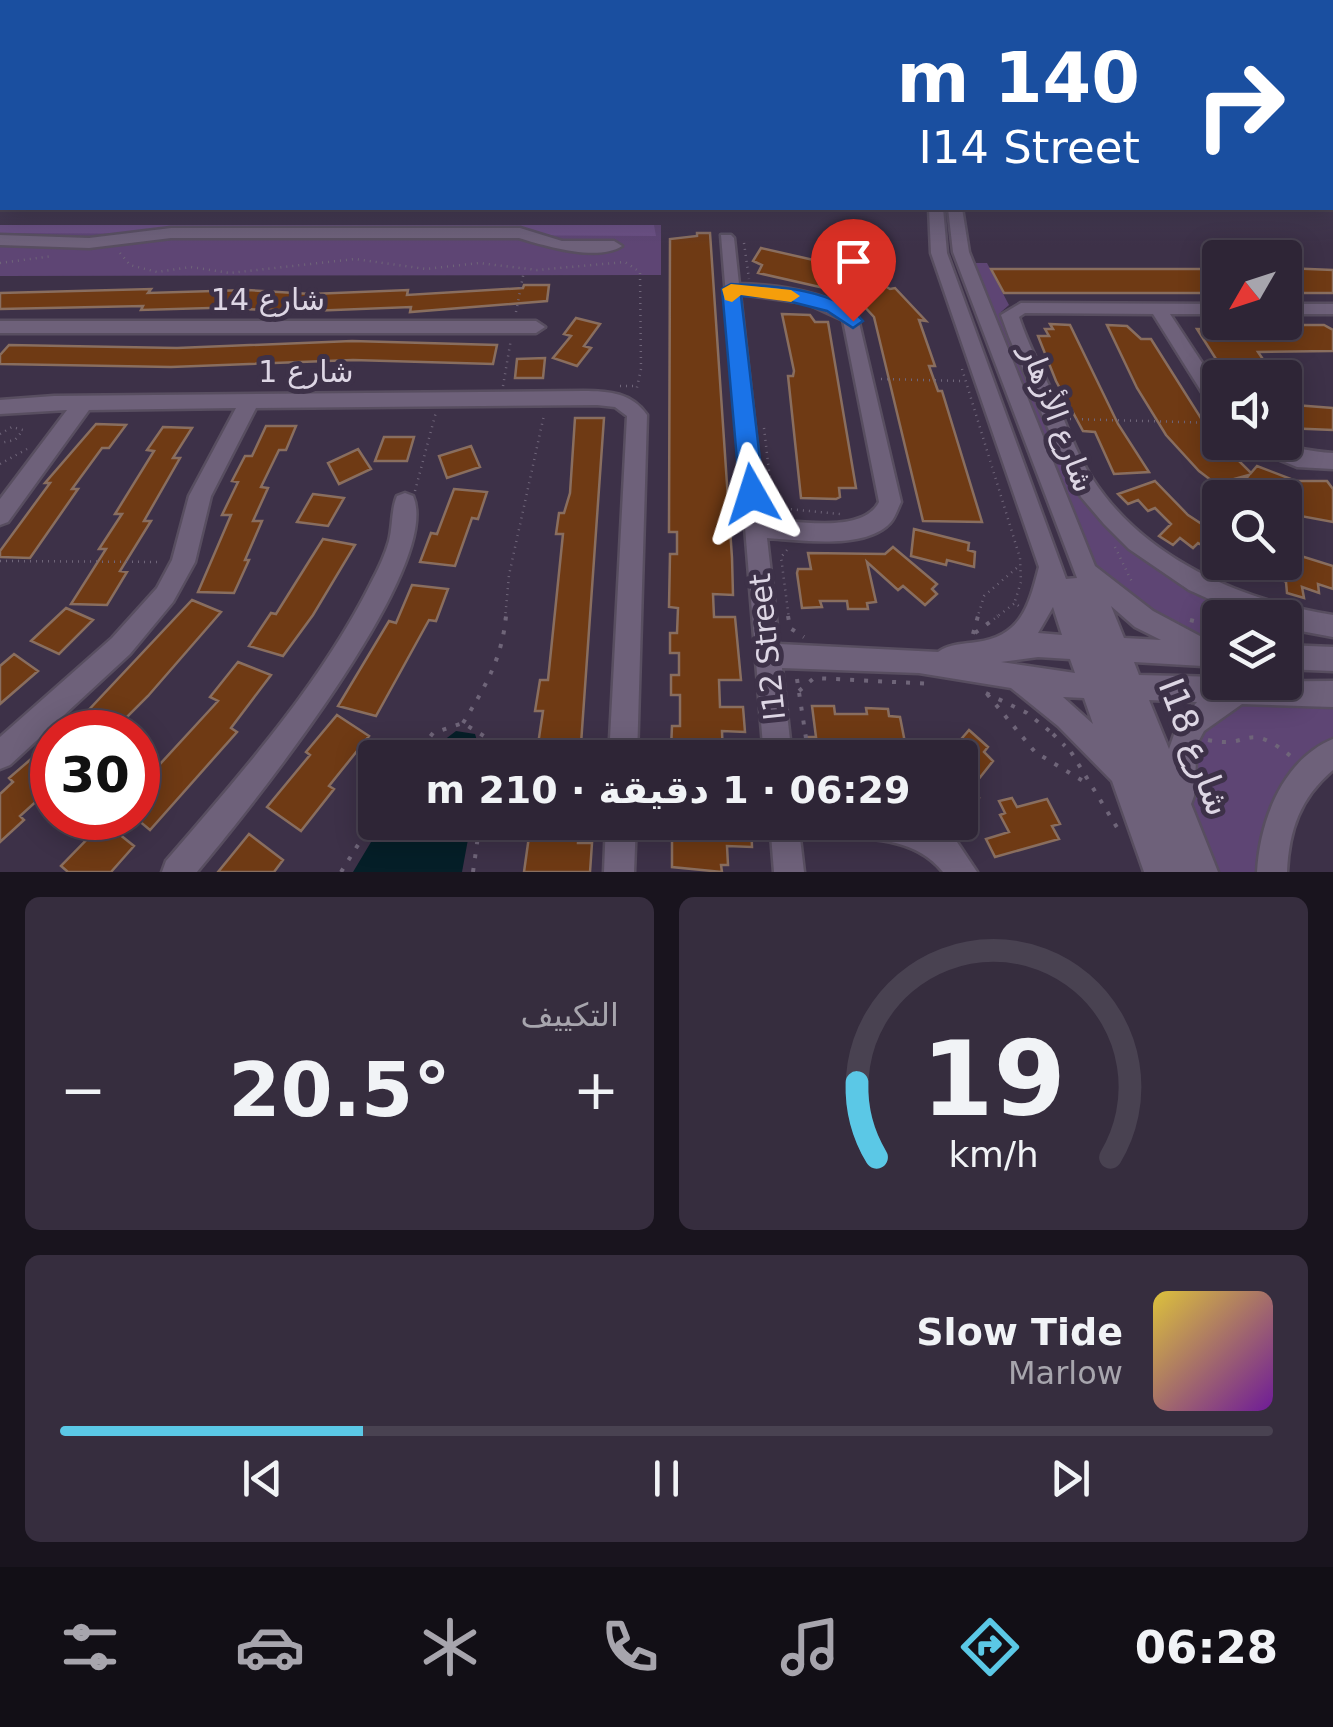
<!DOCTYPE html>
<html lang="ar">
<head>
<meta charset="utf-8">
<style>
  :root { --surface:#2e2536; --page:#362d3e; --text:#f1f3f6; --muted:#a7a5ad; --line:#494251; --accent:#5bc8e6 }
  body { margin:0; font-family:"DejaVu Sans",Cairo,sans-serif; background:var(--page); color:var(--text); direction:rtl; height:100vh; display:flex; flex-direction:column; font-size:38px; white-space:nowrap }
  * { box-sizing:border-box; margin:0 }
  p { font-size:32px; color:var(--muted) }
  .icon { flex:none; width:55px; height:55px; fill:none; stroke:currentColor; stroke-width:2; stroke-linecap:round; stroke-linejoin:round }
  .map { position:relative; height:872px; overflow:hidden; direction:ltr }
  .details { display:flex; flex-direction:column; gap:25px; padding:25px; background:#19141e; flex:1 }
  .details>* { flex:none }
  .banner { position:absolute; left:0px; top:0px; width:1335px; height:210px; box-shadow:0 5px 25px #0003,0 0 0 2px var(--line); direction:rtl; background:#1a4fa0; color:#fff; overflow:hidden }
  .needle { width:65px; rotate:231deg }
  .tools { position:absolute; left:1202px; top:240px; display:grid; gap:20px }
  .tools a { display:grid; place-items:center; width:100px; height:100px; border-radius:10px; background:var(--surface); box-shadow:0 5px 25px #0003,0 0 0 2px var(--line); font-size:50px }
  .speed { position:absolute; left:30px; top:710px; display:flex; gap:20px; font-size:50px; font-weight:700; text-align:center }
  .speed>* { display:grid; place-content:center; width:130px; height:130px; border-radius:50%; background:var(--surface); box-shadow:0 5px 25px #0003,0 0 0 2px var(--line); line-height:1 }
  .speed .limit { border:15px solid #d22; background:#fff; color:#111 }
  .pin { position:absolute; display:grid; place-items:center; width:85px; height:85px; color:#fff; margin:-102px -42px; border-radius:50% 50% 50% 0; rotate:-45deg; box-shadow:0 0 10px #0007 }
  .pin .icon { rotate:45deg }
  .me { position:absolute; width:110px; margin:-55px; rotate:354deg; stroke-linejoin:round; filter:drop-shadow(0 0 8px #0008) }
  .turn { display:flex; align-items:center; gap:35px; height:210px; padding:0 30px; font-size:45px }
  .turn .icon { width:130px; height:130px; stroke-width:2.5 }
  .turn b { display:block; font-size:70px; line-height:85px }
  .big { font-size:75px; font-weight:600; line-height:1.1 }
  .details .tile { flex:1; display:flex; flex-direction:column; justify-content:center; gap:15px; min-width:0; padding:0 35px; border-radius:15px; background:var(--page) }
  .details .dial { align-items:center; gap:0 }
  .dial svg { height:260px; overflow:visible; fill:none; stroke:var(--line); stroke-width:7; stroke-linecap:round; text-anchor:middle }
  .dial text { fill:var(--text); stroke:none }
  .song { display:flex; align-items:center; gap:30px }
  .cover { width:120px; height:120px; border-radius:15px; background:linear-gradient(135deg,hsl(50 70% 55%),hsl(280 70% 35%)) }
  .played { height:10px; border-radius:5px; background:linear-gradient(90deg,var(--accent) 25%,var(--line) 25%) }
  .keys { display:flex; justify-content:space-around; direction:ltr }
  .heat { display:flex; justify-content:space-between; align-items:center; font-size:55px; direction:ltr }
  .details .tiles { flex:1; display:grid; gap:25px; grid-template-columns:1fr 1fr }
  .tile:last-child { grid-column:span 2 }
  .trip { position:absolute; left:358px; top:740px; width:620px; height:100px; border-radius:10px; background:var(--surface); box-shadow:0 5px 25px #0003,0 0 0 2px var(--line); font-weight:600; line-height:100px; text-align:center; direction:rtl }
  .dock { display:flex; height:160px; justify-content:space-around; align-items:center; background:#120f16; color:var(--muted) }
  .dock .icon { width:70px; height:70px }
  .dock .active { color:var(--accent) }
  .dock b { font-size:45px; color:var(--text) }
  .map>svg:first-child { display:block }
</style>
</head>
<body>
<div class="map">
<svg width="1333" height="872" viewBox="0 0 1333 872">
  <rect width="100%" height="100%" fill="#3d3148"/>
  <!-- green -->
  <path fill="#5e4574" d="M 661,225 L 661,275 L 0,276 L 0,227 Z
    M 971,263 L 987,263 L 1009,305 L 1001,312 L 1061,456 L 1096,512 L 1260,617 L 1220,618 L 1220,645 L 1177,633 L 1097,570 Z
    M 1236,702 L 1333,704 L 1333,741 C 1280,775 1262,810 1256,872 L 1218,872 L 1190,804 L 1192,734 Z"/>
  <!-- forest -->
  <path fill="#6b4f84" d="M 0,225 L 654,225 L 656,236 L 0,233 Z"/>
  <!-- water -->
  <path fill="#051f28" d="M 456,731 L 475,734 L 482,757 L 422,757 Z
    M 383,822 L 471,823 L 462,872 L 353,872 Z"/>
  <!-- building -->
  <path fill="#6f3a14" stroke="#896e5f" stroke-width="2.5" d="M 697,233 L 710,233 L 732,558 L 733,595 L 713,594 L 714,617 L 735,617 L 741,680 L 719,680 L 720,707 L 743,707 L 745,732 L 722,731 L 723,758 L 704,758 L 703,750 L 671,749 L 672,726 L 680,726 L 680,695 L 671,695 L 671,675 L 679,675 L 679,653 L 670,653 L 670,633 L 677,633 L 678,608 L 669,607 L 670,554 L 677,554 L 677,532 L 669,532 L 670,239 L 697,236 Z
    M 761,248 L 831,264 L 850,277 L 859,271 L 890,289 L 895,288 L 926,321 L 919,320 L 935,366 L 929,366 L 938,391 L 942,391 L 982,522 L 923,521 L 874,317 L 861,303 L 834,287 L 833,290 L 758,273 L 762,265 L 753,261 Z
    M 1285,268 L 1333,270 L 1333,293 L 1299,293 L 1285,279 Z
    M 991,269 L 1220,269 L 1220,280 L 1211,280 L 1220,293 L 1004,293 Z
    M 524,285 L 549,285 L 547,301 L 410,312 L 411,307 L 309,311 L 243,309 L 244,307 L 141,310 L 143,306 L 0,309 L 0,293 L 151,289 L 148,293 L 247,290 L 311,294 L 408,290 L 407,295 L 523,288 Z
    M 782,314 L 810,315 L 815,322 L 828,322 L 856,488 L 839,488 L 840,497 L 836,499 L 801,498 L 788,376 L 793,376 L 794,371 Z
    M 576,318 L 600,324 L 584,346 L 591,348 L 577,366 L 553,358 L 571,336 L 564,334 Z
    M 1050,324 L 1070,325 L 1118,424 L 1149,472 L 1114,474 L 1095,432 L 1083,431 L 1056,381 L 1038,336 L 1049,336 L 1045,329 L 1053,329 Z
    M 1107,325 L 1127,326 L 1141,339 L 1151,339 L 1221,450 L 1227,449 L 1251,473 L 1257,466 L 1296,481 L 1327,481 L 1333,489 L 1333,522 L 1295,515 L 1287,498 L 1249,498 L 1237,491 L 1249,475 L 1216,484 L 1199,471 L 1166,435 L 1137,388 Z
    M 1250,325 L 1324,325 L 1333,330 L 1333,351 L 1258,352 L 1271,371 L 1245,369 L 1239,371 L 1243,378 L 1228,378 L 1197,329 L 1255,330 Z
    M 352,341 L 497,345 L 493,364 L 353,360 L 171,367 L 0,364 L 0,355 L 9,345 L 177,348 Z
    M 545,358 L 543,378 L 515,378 L 517,359 Z
    M 1285,390 L 1295,405 L 1333,408 L 1333,430 L 1285,428 Z
    M 575,418 L 604,418 L 580,758 L 536,758 L 543,711 L 535,711 L 540,680 L 548,680 L 563,534 L 556,534 L 559,513 L 564,513 L 570,493 Z
    M 96,424 L 126,425 L 109,448 L 102,448 L 72,489 L 78,489 L 30,558 L 0,557 L 0,551 L 50,483 L 45,483 Z
    M 266,426 L 296,426 L 286,450 L 279,450 L 261,487 L 268,488 L 253,521 L 262,521 L 245,560 L 249,560 L 234,593 L 198,592 L 231,515 L 222,515 L 238,482 L 232,481 L 245,456 L 252,456 Z
    M 163,427 L 192,428 L 173,458 L 180,458 L 144,521 L 151,521 L 120,571 L 127,572 L 107,605 L 71,604 L 106,549 L 99,549 L 122,514 L 115,514 L 154,451 L 147,450 Z
    M 384,437 L 414,437 L 407,461 L 375,461 Z
    M 471,446 L 480,467 L 447,478 L 439,456 Z
    M 358,449 L 371,469 L 339,484 L 328,463 Z
    M 1155,481 L 1188,515 L 1220,536 L 1208,549 L 1198,543 L 1193,548 L 1180,538 L 1173,545 L 1159,536 L 1171,524 L 1155,508 L 1148,511 L 1138,500 L 1128,504 L 1118,494 Z
    M 454,489 L 487,492 L 478,519 L 472,518 L 455,566 L 420,562 L 431,533 L 437,534 Z
    M 313,494 L 344,498 L 328,526 L 297,522 Z
    M 914,529 L 969,543 L 968,550 L 975,552 L 974,567 L 947,560 L 946,565 L 911,556 Z
    M 323,539 L 355,545 L 313,615 L 283,656 L 249,646 L 271,613 L 276,614 Z
    M 893,547 L 937,584 L 932,589 L 937,594 L 925,605 L 903,586 L 898,590 L 867,562 L 876,602 L 867,603 L 868,609 L 848,609 L 847,601 L 820,601 L 822,607 L 802,608 L 797,573 L 798,569 L 811,569 L 808,553 L 885,554 Z
    M 1285,551 L 1333,566 L 1333,589 L 1318,584 L 1319,593 L 1302,587 L 1304,598 L 1287,593 L 1286,582 L 1248,562 L 1285,562 Z
    M 412,585 L 448,589 L 436,621 L 429,620 L 376,716 L 338,706 L 389,621 L 396,623 Z
    M 192,600 L 221,612 L 148,696 L 112,732 L 68,732 Z
    M 66,608 L 93,620 L 59,654 L 31,641 Z
    M 14,654 L 38,671 L 0,704 L 0,666 Z
    M 238,662 L 271,675 L 231,728 L 237,732 L 150,830 L 138,820 L 138,788 L 218,701 L 210,697 Z
    M 812,706 L 834,706 L 835,714 L 867,714 L 866,708 L 888,709 L 889,716 L 900,717 L 908,758 L 837,758 L 810,750 L 808,737 L 816,737 Z
    M 337,715 L 369,736 L 329,786 L 334,789 L 301,831 L 267,807 L 310,755 L 306,752 Z
    M 969,730 L 988,747 L 984,752 L 993,761 L 970,790 L 979,798 L 960,823 L 960,758 L 945,758 Z
    M 52,741 L 52,787 L 20,816 L 24,820 L 0,842 L 0,794 L 13,782 L 9,778 Z
    M 1012,798 L 1017,807 L 1047,799 L 1060,824 L 1052,826 L 1059,839 L 995,857 L 986,839 L 1009,832 L 1000,815 L 1005,813 L 999,801 Z
    M 104,822 L 134,846 L 111,872 L 68,872 L 61,866 Z
    M 531,822 L 579,822 L 578,843 L 592,843 L 590,872 L 524,872 Z
    M 724,822 L 751,822 L 752,847 L 727,846 L 728,865 L 721,865 L 722,872 L 672,867 L 672,839 L 681,839 L 681,827 L 724,828 Z
    M 249,834 L 283,860 L 274,872 L 218,872 Z"/>
  <g fill="none" stroke-linecap="round" stroke-linejoin="round">
    <!-- minor casing -->
    <g stroke="#584e60" stroke-width="5">
      <path id="minor" d="M 929,208 L 943,208 L 947,253 L 1066,579 L 1077,578 L 953,252 L 948,208 L 962,208 L 969,252 L 1095,566 L 1153,611 L 1213,643 L 1220,643 L 1220,667 L 1134,662 L 1139,675 L 1220,677 L 1220,682 L 1333,681 L 1333,707 L 1242,704 L 1204,731 L 1197,744 L 1194,796 L 1191,804 L 1218,872 L 1144,872 L 1112,781 L 1058,726 L 1011,688 L 919,673 L 782,668 L 792,758 L 764,758 L 721,235 L 731,235 L 734,238 L 739,284 C 779,285 824,291 857,314 L 901,502 C 898,508 895,518 890,523 C 865,550 800,540 767,538 L 779,644 L 938,652 C 949,644 963,644 977,642 C 1022,636 1029,605 1039,567 L 931,253 ZM 740,294 L 806,303 L 843,320 L 879,502 C 863,534 795,521 765,519 ZM 1111,606 L 1135,627 L 1161,640 L 1124,638 ZM 1053,607 L 1062,635 L 1038,633 ZM 1038,657 L 1070,659 L 1075,673 L 1001,662 ZM 1063,697 L 1084,698 L 1093,724 ZM 1149,700 L 1197,702 L 1178,723 L 1169,749 Z
        M 171,228 L 520,228 L 562,241 L 614,241 L 622,246 C 598,262 545,246 519,238 L 171,238 L 89,248 L 0,245 L 0,235 L 89,238 Z
        M 1021,303 L 1220,304 L 1220,314 L 1170,314 L 1220,390 L 1220,412 L 1213,410 L 1153,314 L 1025,313 L 1019,317 C 1028,344 1041,369 1053,394 C 1066,422 1075,452 1092,478 C 1144,559 1242,601 1333,615 L 1333,637 L 1285,628 L 1285,618 L 1251,618 L 1189,590 L 1129,549 L 1104,524 L 1081,497 L 1066,470 L 1009,337 L 1001,315 Z
        M 1285,304 L 1333,304 L 1333,314 L 1285,314 Z
        M 0,321 L 536,321 L 545,327 L 536,333 L 0,333 Z
        M 584,391 C 609,391 632,393 647,415 L 637,758 L 609,758 L 627,416 L 615,407 L 597,405 L 256,408 L 211,496 L 195,562 L 173,602 L 130,654 L 10,765 L 0,769 L 0,737 L 112,638 L 157,588 L 172,560 L 189,496 L 236,408 L 89,410 L 8,522 L 0,525 L 0,499 L 67,410 L 0,414 L 0,400 L 54,396 Z
        M 1246,442 C 1277,442 1303,451 1333,453 L 1333,469 L 1297,467 L 1249,447 Z
        M 405,493 L 413,496 C 445,568 245,814 197,872 L 162,872 L 166,861 C 240,775 320,685 371,583 C 378,570 385,555 389,541 C 393,526 391,510 397,496 Z
        M 1285,645 L 1333,647 L 1333,671 L 1285,669 Z
        M 1333,739 L 1333,770 C 1300,798 1289,830 1287,872 L 1257,872 C 1260,821 1282,760 1333,739 Z
        M 606,822 L 636,822 L 634,872 L 604,872 Z
        M 923,822 L 957,842 L 977,872 L 943,872 C 909,830 849,839 800,838 L 804,872 L 774,872 L 770,822 Z"/>
    </g>
    <!-- path-far1 -->
    <path stroke="#6f6579" stroke-width="2.5" stroke-dasharray="1 5" stroke-linecap="butt" d="M 744,243 L 749,279
      M 120,253 L 130,265 L 157,272 L 191,267 L 230,273 L 355,259 L 426,269 L 479,263 L 537,270 L 625,262 L 640,272 L 641,369 L 636,392
      M 0,263 L 53,256
      M 516,312 L 524,271
      M 962,369 L 1020,558 L 1021,582 L 1015,601
      M 881,379 L 963,381
      M 503,386 L 511,339
      M 620,386 L 637,386
      M 1070,419 L 1219,423
      M 764,428 L 772,497 L 778,508
      M 0,434 L 12,427 L 23,430 L 15,440 L 0,443
      M 0,464 L 27,449
      M 415,491 L 436,412
      M 774,511 L 778,508 L 840,514
      M 1115,547 L 1133,584
      M 787,550 L 781,557 L 789,619
      M 0,561 L 161,562
      M 505,619 L 509,575 L 544,415
      M 977,619 L 984,596 L 1019,566
      M 994,619 L 1015,603 L 1020,607"/>
    <!-- path -->
    <path stroke="#6f6579" stroke-width="4" stroke-dasharray="4 10" stroke-linecap="butt" d="M 788,616 L 790,628 L 804,637
      M 1190,620 L 1210,625
      M 975,633 L 998,616
      M 973,634 L 978,616
      M 797,679 L 809,758
      M 799,691 L 814,678 L 934,684
      M 986,693 L 1027,713 L 1052,733 L 1055,730
      M 987,694 L 1035,752 L 1088,784
      M 463,723 C 485,687 502,659 506,616
      M 1053,734 L 1065,746
      M 1208,740 C 1253,750 1244,718 1293,758
      M 1071,752 L 1121,834
      M 413,758 L 433,733 L 463,723 L 487,738 L 490,758
      M 341,872 L 375,818
      M 473,872 L 480,822"/>
    <!-- minor -->
    <use href="#minor" fill="#6e617a" fill-rule="evenodd"/>
  </g>
  <!-- sky -->
  <linearGradient id="sky" x2="0" y2="1"><stop stop-color="#221b28"/><stop offset="0.5" stop-color="#514e6a"/><stop offset="1" stop-color="#514e6a" stop-opacity="0"/></linearGradient>
  <rect width="1333" height="245" fill="url(#sky)"/>
  <!-- route -->
  <path fill="#1a73e8" stroke="#114b97" stroke-width="2.5" d="M 731,284 C 773,286 835,288 863,321 L 853,328 L 827,311 L 772,297 L 741,296 L 764,494 L 761,501 L 743,501 L 740,494 L 722,289 Z"/>
  <!-- slow -->
  <path fill="#f59e0b" d="M 731,284 L 791,290 L 800,296 L 791,302 L 741,295 L 732,302 L 725,300 L 722,289 Z"/>
  <g text-anchor="middle" dominant-baseline="central" stroke-width="10" stroke-linejoin="round" paint-order="stroke">
    <!-- street labels -->
    <g font-size="30" fill="#ddd6e4" stroke="#3d3148">
      <text x="268" y="299">شارع 14</text>
      <text x="306" y="371">شارع 1</text>
      <text transform="translate(1058 418) rotate(69)">شارع الأزهار</text>
      <text transform="translate(767 647) rotate(-96)">I12 Street</text>
    </g>
    <!-- near-street labels -->
    <g font-size="35" fill="#ddd6e4" stroke="#3d3148">
      <text transform="translate(1195 747) rotate(69)">I18 شارع</text>
    </g>
  </g>
</svg>
<div class="tools">
<a><svg class="needle" viewBox="-14 -14 28 28"><path d="M0-13l5 13h-10z" fill="#e53935"/><path d="M0 13l5-13h-10z" fill="#a7a5ad"/></svg></a>
<a><svg class="icon" aria-label="sound" viewBox="0 0 24 24"><path d="M4 9h4l5-4v14l-5-4H4zM17 9q2 3 0 6"/></svg></a>
<a><svg class="icon" aria-label="search" viewBox="0 0 24 24"><circle cx="10" cy="10" r="6"/><path d="M15 15l6 6"/></svg></a>
<a><svg class="icon" aria-label="layers" viewBox="0 0 24 24"><path d="M12 4l9 5-9 5-9-5zM3 14l9 5 9-5"/></svg></a>
</div>
<div class="speed"><div class="limit">30</div></div>
<div class="pin" style="left:853px;top:321px;background:#d93025"><svg class="icon" aria-label="arrive" viewBox="0 0 24 24"><path d="M6 21V4h12l-3 4 3 4H6"/></svg></div>
<svg class="me" style="left:752px;top:494px" viewBox="-20 -20 40 40"><path d="M0-17L14 15 0 8-14 15z" fill="#1a73e8" stroke="#fff" stroke-width="4"/></svg>
<div class="trip">06:29 · 1 دقيقة · 210 m</div>
<div class="banner">
<div class="turn"><svg class="icon" aria-label="right" viewBox="0 0 24 24"><path d="M7 20v-9h11M14 6l5 5-5 5"/></svg><div><b>140 m</b>I14 Street</div></div>
</div>
</div>
<section class="details">
<div class="tiles">
<div class="tile dial"><svg viewBox="0 0 100 80">
<path d="M14 69A42 42 0 1 1 86 69"/>
<path d="M14 69A42 42 0 0 1 8 46" stroke="#5bc8e6"/>
<text x="50" y="56" font-size="32" font-weight="700">19</text>
<text x="50" y="72" font-size="11">km/h</text>
</svg></div>
<div class="tile"><p>التكييف</p>
<div class="heat"><a>−</a><b class="big">20.5°</b><a>+</a></div>
</div>
<div class="tile">
<div class="song"><i class="cover"></i><div><b>Slow Tide</b><p>Marlow</p></div></div>
<div class="played"></div>
<div class="keys"><svg class="icon" aria-label="previous" viewBox="0 0 24 24"><path d="M18 5L8 12l10 7zM5 5v14"/></svg><svg class="icon" aria-label="pause" viewBox="0 0 24 24"><path d="M8 5v14M16 5v14"/></svg><svg class="icon" aria-label="next" viewBox="0 0 24 24"><path d="M6 5l10 7-10 7zM19 5v14"/></svg></div>
</div>
</div>
</section>
<nav class="dock">
<b>06:28</b>
<svg class="icon active" aria-label="directions" viewBox="0 0 24 24"><path d="M12 3l9 9-9 9-9-9zM9 14v-3h6M13 9l2 2-2 2"/></svg>
<svg class="icon" aria-label="music" viewBox="0 0 24 24"><path d="M9 18V5l10-2v13"/><circle cx="6" cy="18" r="3"/><circle cx="16" cy="16" r="3"/></svg>
<svg class="icon" aria-label="phone" viewBox="0 0 24 24"><path d="M5 4h4l2 5-3 2q2 4 5 5l2-3 5 2v4C11 20 4 13 5 4z"/></svg>
<svg class="icon" aria-label="climate" viewBox="0 0 24 24"><path d="M12 3v18M4 7l16 10M4 17L20 7"/></svg>
<svg class="icon" aria-label="car" viewBox="0 0 24 24"><path d="M5 17H2v-5l4-1 3-4h7l3 4 3 1v5h-3M9 17h6M6 11h13"/><circle cx="7" cy="17" r="2"/><circle cx="17" cy="17" r="2"/></svg>
<svg class="icon" aria-label="filters" viewBox="0 0 24 24"><path d="M4 7h16M4 17h16"/><circle cx="9" cy="7" r="2"/><circle cx="15" cy="17" r="2"/></svg>
</nav>
</body>
</html>
